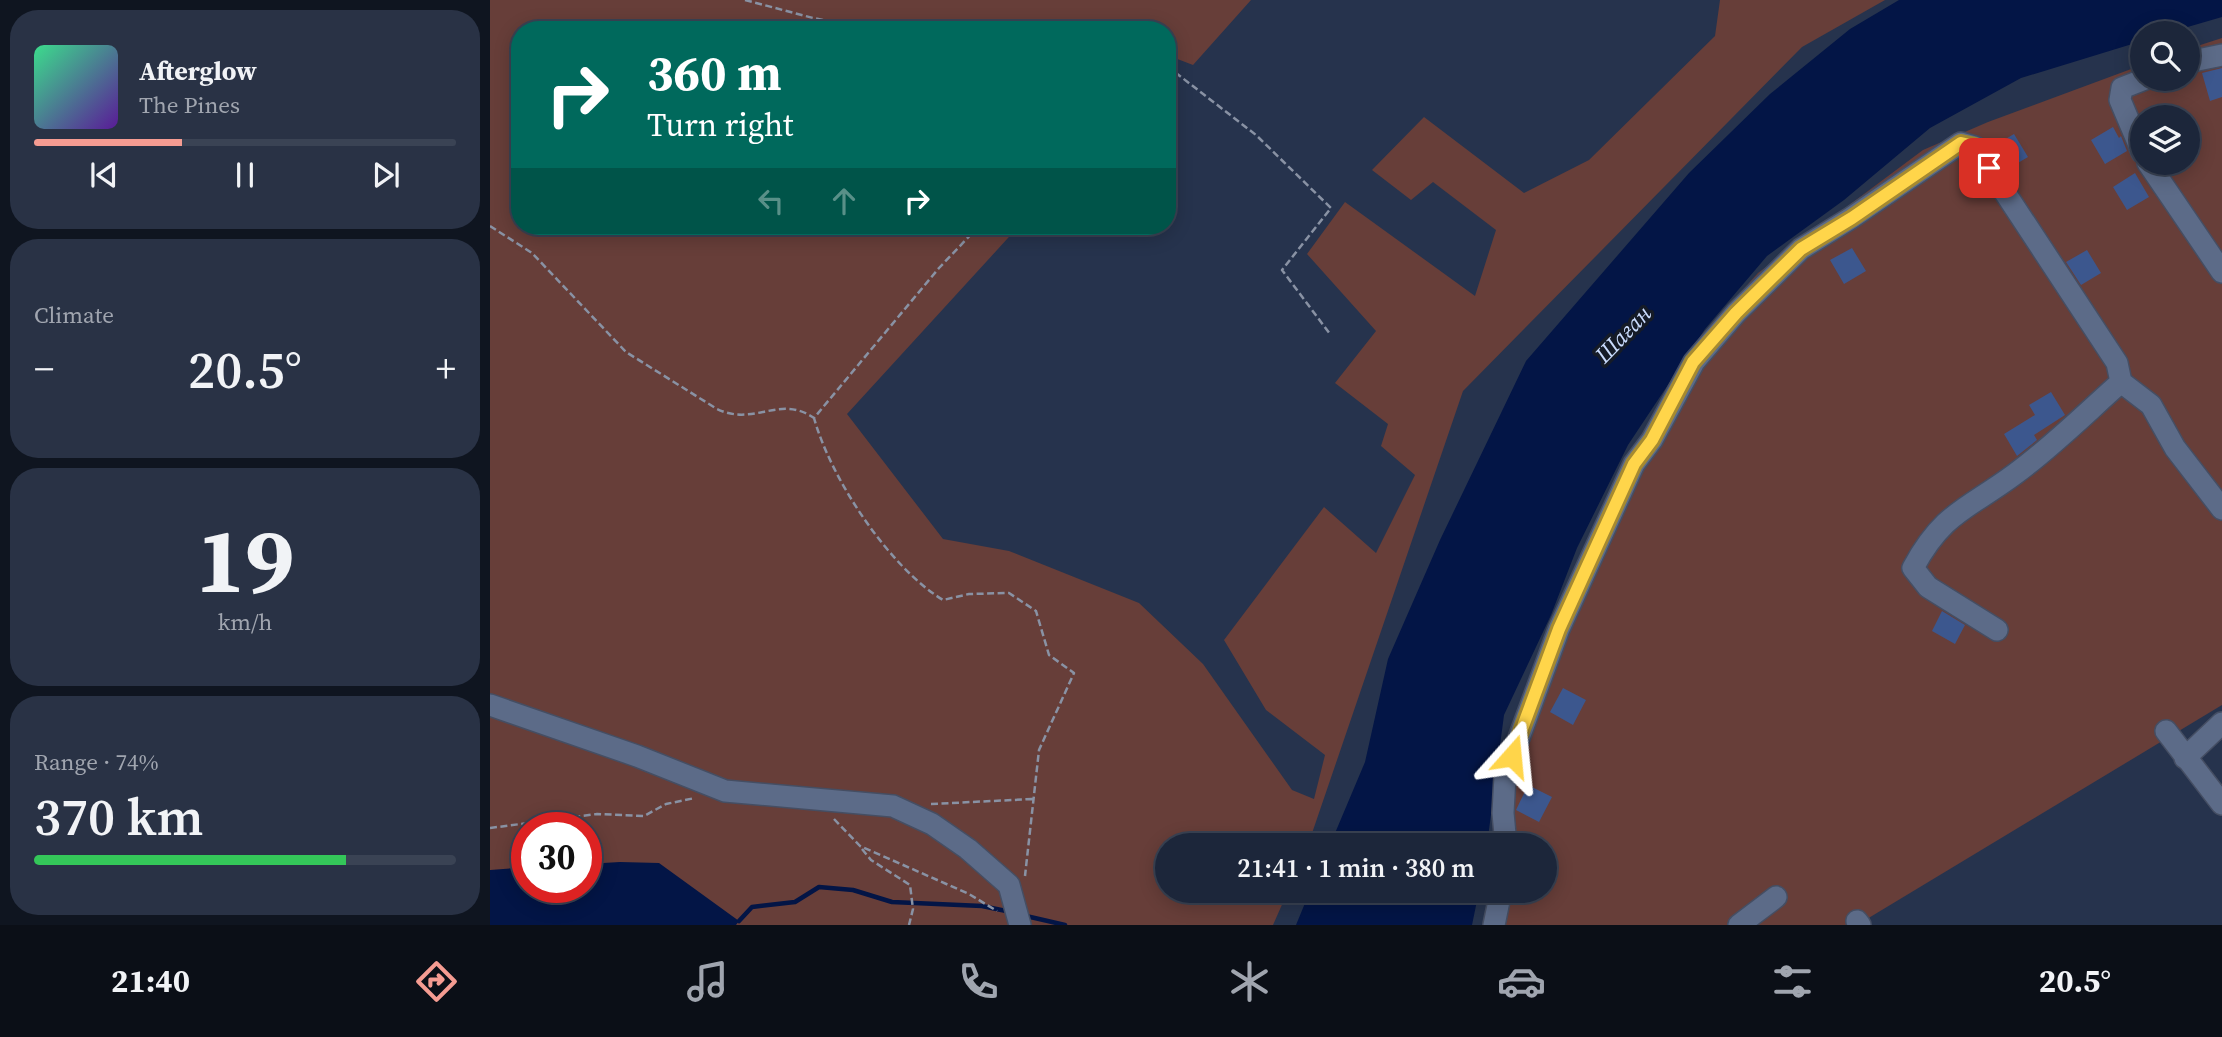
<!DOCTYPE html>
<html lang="en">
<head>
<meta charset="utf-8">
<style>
  :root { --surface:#1c263a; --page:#293245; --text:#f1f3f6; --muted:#a0a5af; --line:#3a4354; --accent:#f59c92 }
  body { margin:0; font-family:"Source Serif 4",serif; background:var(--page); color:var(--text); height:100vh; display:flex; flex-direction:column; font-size:26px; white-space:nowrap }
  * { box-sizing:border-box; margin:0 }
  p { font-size:23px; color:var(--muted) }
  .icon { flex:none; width:38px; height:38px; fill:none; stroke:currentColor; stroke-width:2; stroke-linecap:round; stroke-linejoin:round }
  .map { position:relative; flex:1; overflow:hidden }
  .panel { display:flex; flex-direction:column; gap:10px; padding:10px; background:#0f1520; width:490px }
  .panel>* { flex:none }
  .top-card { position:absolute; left:21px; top:21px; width:665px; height:214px; border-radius:28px; box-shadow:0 4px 18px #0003,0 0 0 2px var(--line); background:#00695c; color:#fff; overflow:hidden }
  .fabs { position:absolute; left:1640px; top:21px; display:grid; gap:14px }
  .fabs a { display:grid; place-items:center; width:70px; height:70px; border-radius:50%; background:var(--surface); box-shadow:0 4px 18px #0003,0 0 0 2px var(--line); font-size:35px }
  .speed { position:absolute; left:21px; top:812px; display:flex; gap:14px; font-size:35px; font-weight:700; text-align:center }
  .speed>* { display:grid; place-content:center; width:91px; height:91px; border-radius:50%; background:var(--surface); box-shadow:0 4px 18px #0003,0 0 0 2px var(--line); line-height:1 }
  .speed .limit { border:10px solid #d22; background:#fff; color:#111 }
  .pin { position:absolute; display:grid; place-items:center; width:60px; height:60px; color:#fff; margin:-30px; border-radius:14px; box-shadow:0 4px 10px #0006 }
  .me { position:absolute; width:77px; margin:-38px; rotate:18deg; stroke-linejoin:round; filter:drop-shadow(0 0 5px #0008) }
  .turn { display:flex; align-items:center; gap:24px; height:147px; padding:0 21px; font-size:32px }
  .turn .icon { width:91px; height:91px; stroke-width:2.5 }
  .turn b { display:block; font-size:49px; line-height:60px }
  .lanes { display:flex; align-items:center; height:66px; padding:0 21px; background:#0003; justify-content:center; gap:35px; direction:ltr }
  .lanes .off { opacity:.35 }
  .big { font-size:52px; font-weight:600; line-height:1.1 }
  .panel .widget { flex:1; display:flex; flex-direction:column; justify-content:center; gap:10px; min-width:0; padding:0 24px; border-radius:28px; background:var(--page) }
  .panel .dial { align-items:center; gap:0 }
  .dial b { font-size:91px; line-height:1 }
  .song { display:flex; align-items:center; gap:21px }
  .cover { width:84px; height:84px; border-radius:10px; background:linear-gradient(135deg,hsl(150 70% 55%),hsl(270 70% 35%)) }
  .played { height:7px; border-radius:4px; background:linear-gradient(90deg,var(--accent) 35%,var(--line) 35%) }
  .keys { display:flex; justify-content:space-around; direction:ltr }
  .heat { display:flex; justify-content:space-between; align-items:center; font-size:38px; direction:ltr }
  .charge { height:10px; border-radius:5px; background:linear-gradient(90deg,#34c759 74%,var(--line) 0) }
  .trip { position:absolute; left:665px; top:833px; width:402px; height:70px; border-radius:35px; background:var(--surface); box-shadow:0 4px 18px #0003,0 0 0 2px var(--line); font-weight:600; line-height:70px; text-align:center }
  .tab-bar { display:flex; height:112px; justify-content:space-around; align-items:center; background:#0b0f17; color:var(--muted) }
  .tab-bar .icon { width:49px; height:49px }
  .tab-bar .on { color:var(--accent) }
  .tab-bar b { font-size:32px; color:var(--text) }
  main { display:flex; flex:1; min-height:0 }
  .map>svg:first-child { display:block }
</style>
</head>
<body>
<main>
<section class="panel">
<div class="widget">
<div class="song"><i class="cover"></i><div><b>Afterglow</b><p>The Pines</p></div></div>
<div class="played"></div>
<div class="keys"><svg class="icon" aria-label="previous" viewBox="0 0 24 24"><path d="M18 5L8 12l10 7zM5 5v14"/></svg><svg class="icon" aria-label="pause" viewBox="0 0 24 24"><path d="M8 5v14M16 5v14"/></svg><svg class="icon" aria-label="next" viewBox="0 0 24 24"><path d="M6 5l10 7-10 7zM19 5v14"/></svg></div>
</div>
<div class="widget"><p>Climate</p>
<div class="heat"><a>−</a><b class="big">20.5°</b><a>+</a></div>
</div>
<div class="widget dial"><b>19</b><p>km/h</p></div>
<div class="widget"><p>Range · 74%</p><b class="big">370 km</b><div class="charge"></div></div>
</section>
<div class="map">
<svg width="1732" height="925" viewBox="0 0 1732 925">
  <rect width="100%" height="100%" fill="#26334d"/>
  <!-- green -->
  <path fill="#673e39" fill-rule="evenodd" d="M 0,0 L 761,0 L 703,65 L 677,55 L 677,30 L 30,30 L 30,226 L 529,226 L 357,414 L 453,539 L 519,551 L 649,603 L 713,664 L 802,790 L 824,799 L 835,755 L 776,710 L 734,640 L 834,507 L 886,553 L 925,475 L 891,446 L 898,424 L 845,383 L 886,331 L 817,254 L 855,202 L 985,296 L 1006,230 L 943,182 L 921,200 L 882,170 L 934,117 L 1034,193 L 1099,160 L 1225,36 L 1230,0 L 1395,0 L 1312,47 L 973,391 L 818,845 L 677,845 L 677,891 L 798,891 L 783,925 L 0,925 ZM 37,828 L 96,828 L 96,887 L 37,887 Z
    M 1732,38 L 1732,705 L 1367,925 L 994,925 L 1003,891 L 1055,891 L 1055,845 L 1006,845 L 1014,747 L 1071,601 L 1160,423 L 1206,342 L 1268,273 L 1433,150 L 1498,122 L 1652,65 L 1652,79 L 1698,79 L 1698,49 ZM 1652,117 L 1698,117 L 1698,163 L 1652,163 Z"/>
  <!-- water -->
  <path fill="#031546" d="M 1409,0 L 1732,0 L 1732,17 L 1677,33 L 1652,33 L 1652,41 L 1531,78 L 1440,128 L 1354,200 L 1277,256 L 1215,329 L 1138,445 L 1087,548 L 1061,615 L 1014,715 L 997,845 L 840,845 L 875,762 L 898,659 L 950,540 L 1036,361 L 1199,173 L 1280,94 L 1360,29 Z
    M 130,862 L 169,863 L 249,921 L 246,925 L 0,925 L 0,870 L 37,867 L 37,887 L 96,887 L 96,864 Z
    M 820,891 L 989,891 L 982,925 L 806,925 Z"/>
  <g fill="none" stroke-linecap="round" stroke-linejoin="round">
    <!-- stream -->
    <path stroke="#031546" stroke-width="4.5" d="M 536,916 L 575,925
      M 249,921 L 262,907 L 305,902 L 329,887 L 363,890 L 402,902 L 492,906 L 521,912"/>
  </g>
  <!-- building -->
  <path fill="#3c578e" d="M 1732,68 L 1732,97 L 1720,101 L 1712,73 Z
    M 1623,127 L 1629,138 L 1631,136 L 1637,151 L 1615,164 L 1601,140 Z
    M 1524,134 L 1538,157 L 1516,170 L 1502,147 Z
    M 1645,173 L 1659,197 L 1637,210 L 1623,187 Z
    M 1362,248 L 1376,271 L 1354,284 L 1340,260 Z
    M 1597,250 L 1611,273 L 1591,285 L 1576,262 Z
    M 1561,392 L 1575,415 L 1544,435 L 1547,440 L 1527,456 L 1514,434 L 1545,415 L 1539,405 Z
    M 1452,611 L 1475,625 L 1465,644 L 1442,631 Z
    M 1073,688 L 1096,700 L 1083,725 L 1060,712 Z
    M 1038,785 L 1062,797 L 1049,822 L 1026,810 Z"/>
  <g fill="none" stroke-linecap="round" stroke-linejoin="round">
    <!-- minor casing -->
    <g stroke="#454e63" stroke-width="24">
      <path id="minor" d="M 1698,62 L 1732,55
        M 1652,152 L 1630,100 L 1632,88 L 1655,79
        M 1658,163 L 1732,272
        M 1631,382 L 1661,405 L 1685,448 L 1732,509
        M 0,705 L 147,756 L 235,791 L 403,806 L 442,824 L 478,849 L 519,885 L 530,925
        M 1676,731 L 1732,804
        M 1695,758 L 1732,723
        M 1016,845 L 1013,813 L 1015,776 L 1069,629 L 1144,464 L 1162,440 L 1204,362 L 1246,313 L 1311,249 L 1361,218 L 1471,143 L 1485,147 L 1627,363 L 1631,382 C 1596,413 1562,447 1525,474 C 1478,509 1453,512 1423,568 L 1438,587 L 1507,630
        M 1367,921 L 1370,925
        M 1004,925 L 1011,891
        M 1249,925 L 1286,897"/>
    </g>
    <!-- path -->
    <path stroke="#8992a4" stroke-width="2.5" stroke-dasharray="7 3.5" stroke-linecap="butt" d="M 255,0 L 323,18 L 386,30
      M 677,66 L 766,135 L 841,208 L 792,270 L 840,334
      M 0,226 L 42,253 L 136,352 L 227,409 C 265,427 289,394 324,418
      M 489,226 L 449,268 L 324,418 C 341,479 399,567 453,600 L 479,594 L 519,593 L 546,611 L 559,655 L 584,673 L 549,750 L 535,876
      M 441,804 L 543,799
      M 344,819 L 370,846 L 479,894 L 507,911
      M 0,828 L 107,814 L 154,816 L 176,804 L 205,798
      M 372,849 L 381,860 L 420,885 L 423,909 L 419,925"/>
    <!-- minor -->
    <use href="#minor" stroke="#5c6b88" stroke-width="21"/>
  </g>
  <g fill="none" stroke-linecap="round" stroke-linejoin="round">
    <!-- route casing -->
    <g stroke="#a68a30" stroke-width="18">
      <path id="route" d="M 1022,756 L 1069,629 L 1144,464 L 1162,440 L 1203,362 L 1246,313 L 1311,249 L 1362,218 L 1471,143 L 1485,146 L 1499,168"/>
    </g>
    <!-- route -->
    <use href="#route" stroke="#ffd54a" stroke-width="12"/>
  </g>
  <g text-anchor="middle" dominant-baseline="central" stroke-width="7" stroke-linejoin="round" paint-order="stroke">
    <!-- water labels -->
    <g font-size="23" font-style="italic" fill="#cadcfd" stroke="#151b27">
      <text transform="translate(1133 334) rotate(-46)">Шаған</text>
    </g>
  </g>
</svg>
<div class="fabs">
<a><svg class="icon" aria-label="search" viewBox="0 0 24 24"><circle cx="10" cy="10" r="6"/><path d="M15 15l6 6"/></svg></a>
<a><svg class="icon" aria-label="layers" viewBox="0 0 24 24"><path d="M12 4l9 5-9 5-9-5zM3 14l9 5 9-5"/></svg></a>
</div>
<div class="speed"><div class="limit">30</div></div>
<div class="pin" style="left:1499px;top:168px;background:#d93025"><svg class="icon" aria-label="arrive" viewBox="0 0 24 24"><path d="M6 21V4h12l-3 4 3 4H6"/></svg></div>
<svg class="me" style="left:1022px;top:756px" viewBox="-20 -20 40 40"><path d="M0-17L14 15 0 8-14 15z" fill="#ffd54a" stroke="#fff" stroke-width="4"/></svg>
<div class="trip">21:41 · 1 min · 380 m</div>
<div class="top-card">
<div class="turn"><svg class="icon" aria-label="right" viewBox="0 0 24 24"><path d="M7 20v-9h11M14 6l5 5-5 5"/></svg><div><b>360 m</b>Turn right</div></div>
<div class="lanes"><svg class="icon off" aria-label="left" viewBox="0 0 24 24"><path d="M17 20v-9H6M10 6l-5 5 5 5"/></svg><svg class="icon off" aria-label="ahead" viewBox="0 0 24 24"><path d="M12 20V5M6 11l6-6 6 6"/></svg><svg class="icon" aria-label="right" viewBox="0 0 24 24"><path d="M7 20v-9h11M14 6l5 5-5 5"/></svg></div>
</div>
</div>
</main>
<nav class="tab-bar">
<b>21:40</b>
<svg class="icon on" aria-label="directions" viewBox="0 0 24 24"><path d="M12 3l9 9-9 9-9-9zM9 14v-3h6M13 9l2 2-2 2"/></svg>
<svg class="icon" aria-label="music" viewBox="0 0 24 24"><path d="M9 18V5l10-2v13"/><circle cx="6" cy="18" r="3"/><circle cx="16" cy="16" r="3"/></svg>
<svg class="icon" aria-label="phone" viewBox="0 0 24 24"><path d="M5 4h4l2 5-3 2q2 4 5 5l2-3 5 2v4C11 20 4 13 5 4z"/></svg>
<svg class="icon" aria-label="climate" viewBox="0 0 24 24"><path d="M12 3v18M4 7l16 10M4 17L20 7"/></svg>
<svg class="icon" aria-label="car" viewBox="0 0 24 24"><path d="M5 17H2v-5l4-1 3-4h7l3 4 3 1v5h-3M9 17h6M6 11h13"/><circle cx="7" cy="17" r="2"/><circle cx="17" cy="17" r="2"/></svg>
<svg class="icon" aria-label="filters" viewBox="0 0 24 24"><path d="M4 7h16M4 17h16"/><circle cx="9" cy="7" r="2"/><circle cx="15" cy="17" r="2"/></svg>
<b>20.5°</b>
</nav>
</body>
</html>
